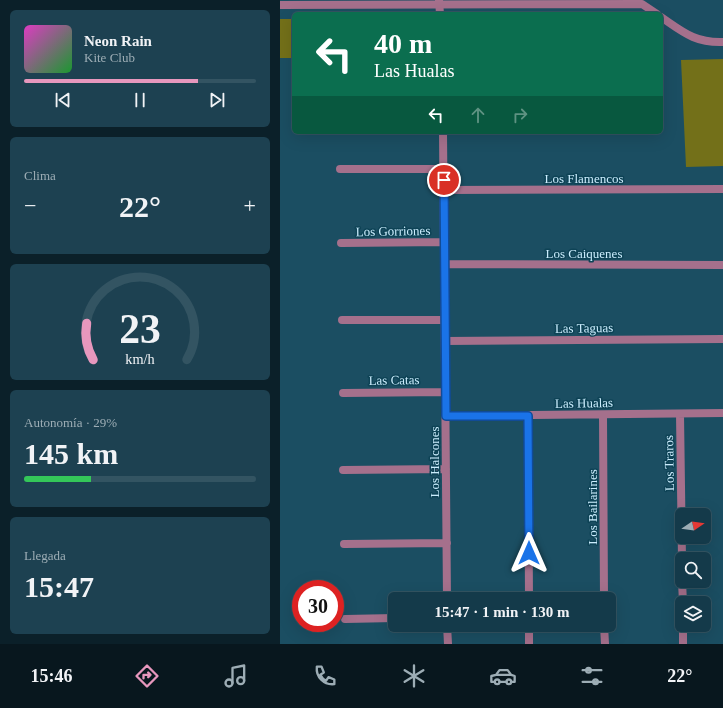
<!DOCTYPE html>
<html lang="es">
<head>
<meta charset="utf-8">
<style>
  :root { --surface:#143a4a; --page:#1d4151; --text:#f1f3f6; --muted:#9dadb5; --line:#335462; --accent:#e797bd }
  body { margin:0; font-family:"Times New Roman",serif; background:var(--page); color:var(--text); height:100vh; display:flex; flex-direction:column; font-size:15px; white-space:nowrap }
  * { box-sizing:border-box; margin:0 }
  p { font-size:13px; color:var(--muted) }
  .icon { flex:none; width:22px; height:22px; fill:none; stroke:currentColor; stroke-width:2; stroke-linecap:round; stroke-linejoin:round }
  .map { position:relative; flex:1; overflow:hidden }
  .details { display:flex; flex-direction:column; gap:10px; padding:10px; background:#0b2029; width:280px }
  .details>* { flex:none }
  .top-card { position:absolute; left:12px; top:12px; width:371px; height:122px; border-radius:6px; box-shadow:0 4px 16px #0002,0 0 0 1px var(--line); background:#0b6e4f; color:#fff; overflow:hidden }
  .needle { width:26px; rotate:77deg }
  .controls { position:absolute; left:395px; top:508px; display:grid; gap:8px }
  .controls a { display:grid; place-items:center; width:36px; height:36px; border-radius:6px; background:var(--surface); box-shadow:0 4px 16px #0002,0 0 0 1px var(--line); font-size:20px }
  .speed { position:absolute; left:12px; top:580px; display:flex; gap:8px; font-size:20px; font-weight:700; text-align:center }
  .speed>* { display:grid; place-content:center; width:52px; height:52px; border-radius:50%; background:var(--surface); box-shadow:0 4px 16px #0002,0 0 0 1px var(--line); line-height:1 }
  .speed .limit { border:6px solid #d22; background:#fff; color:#111 }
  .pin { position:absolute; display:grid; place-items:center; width:34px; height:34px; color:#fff; margin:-17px; border:2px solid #fff; border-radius:50%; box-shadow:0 1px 4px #0007 }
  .me { position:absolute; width:44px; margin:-22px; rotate:0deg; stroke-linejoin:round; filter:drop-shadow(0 0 3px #0008) }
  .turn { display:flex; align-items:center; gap:14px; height:84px; padding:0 16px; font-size:18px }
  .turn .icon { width:52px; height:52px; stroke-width:2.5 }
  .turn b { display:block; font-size:28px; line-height:34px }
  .lanes { display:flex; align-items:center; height:38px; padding:0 16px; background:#0003; justify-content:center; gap:20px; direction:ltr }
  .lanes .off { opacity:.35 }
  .big { font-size:30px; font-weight:600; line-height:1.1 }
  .details .tile { flex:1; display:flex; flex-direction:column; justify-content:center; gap:6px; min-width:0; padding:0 14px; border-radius:6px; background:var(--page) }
  .details .dial { align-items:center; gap:0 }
  .dial svg { height:104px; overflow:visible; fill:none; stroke:var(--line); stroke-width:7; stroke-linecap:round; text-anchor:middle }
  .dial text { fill:var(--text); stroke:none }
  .song { display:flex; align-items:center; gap:12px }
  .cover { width:48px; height:48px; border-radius:6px; background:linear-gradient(135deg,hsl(310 70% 55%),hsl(130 70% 35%)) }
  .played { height:4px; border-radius:2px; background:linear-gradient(90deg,var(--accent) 75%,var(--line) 75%) }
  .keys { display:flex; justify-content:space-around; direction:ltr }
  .heat { display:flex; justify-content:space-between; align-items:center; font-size:22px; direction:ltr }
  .charge { height:6px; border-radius:3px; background:linear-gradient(90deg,#34c759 29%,var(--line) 0) }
  .trip { position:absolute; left:108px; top:592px; width:228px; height:40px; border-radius:6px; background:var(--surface); box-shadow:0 4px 16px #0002,0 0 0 1px var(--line); font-weight:600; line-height:40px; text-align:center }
  .dock { display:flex; height:64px; justify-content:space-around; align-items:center; background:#08171e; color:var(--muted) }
  .dock .icon { width:28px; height:28px }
  .dock .selected { color:var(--accent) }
  .dock b { font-size:18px; color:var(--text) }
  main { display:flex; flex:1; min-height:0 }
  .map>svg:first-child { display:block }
</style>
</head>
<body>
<main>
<section class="details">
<div class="tile">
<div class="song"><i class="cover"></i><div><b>Neon Rain</b><p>Kite Club</p></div></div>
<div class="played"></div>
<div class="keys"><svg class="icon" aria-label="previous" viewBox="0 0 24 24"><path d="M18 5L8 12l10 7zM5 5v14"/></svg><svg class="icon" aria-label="pause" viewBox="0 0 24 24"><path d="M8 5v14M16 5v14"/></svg><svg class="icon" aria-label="next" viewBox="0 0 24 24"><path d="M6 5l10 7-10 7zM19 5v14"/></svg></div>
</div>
<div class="tile"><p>Clima</p>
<div class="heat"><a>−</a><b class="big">22°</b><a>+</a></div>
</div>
<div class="tile dial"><svg viewBox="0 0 100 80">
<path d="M14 69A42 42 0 1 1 86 69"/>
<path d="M14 69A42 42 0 0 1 9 41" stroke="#e797bd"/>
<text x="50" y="56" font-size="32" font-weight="700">23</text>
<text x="50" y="72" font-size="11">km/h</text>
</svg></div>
<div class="tile"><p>Autonomía · 29%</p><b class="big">145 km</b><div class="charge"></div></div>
<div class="tile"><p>Llegada</p><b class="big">15:47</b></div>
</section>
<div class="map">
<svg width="443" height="644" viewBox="0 0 443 644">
  <rect width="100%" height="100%" fill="#1b4e62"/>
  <!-- green -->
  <path fill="#737019" d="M 0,19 L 14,19 L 14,58 L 0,58 Z
    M 443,59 L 443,166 L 406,167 L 401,60 Z"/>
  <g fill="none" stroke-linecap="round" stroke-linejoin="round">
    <!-- street -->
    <path stroke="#a5708c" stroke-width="8" d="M 159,0 L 160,14
      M 0,5 L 362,4 L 377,14
      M 381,17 C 403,32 415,43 443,42
      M 163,132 L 167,599
      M 60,169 L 164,169
      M 164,190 L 443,189
      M 61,243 L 165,242
      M 165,264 L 443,265
      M 62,320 L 165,320
      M 165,341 L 443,339
      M 63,393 L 166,392
      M 400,414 L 402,559
      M 323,415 L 324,599
      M 166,416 L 443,413
      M 248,416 L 249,599
      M 63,470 L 166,469
      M 64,544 L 167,543
      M 402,581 L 403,603
      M 65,619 L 115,618
      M 167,625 L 168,644
      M 249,625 L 249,644
      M 324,625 L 325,644
      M 403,625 L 403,644"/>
  </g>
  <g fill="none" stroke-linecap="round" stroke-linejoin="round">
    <!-- route casing -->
    <g stroke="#114b97" stroke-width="10">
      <path id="route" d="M 164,180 L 166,416 L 248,416 L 249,553"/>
    </g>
    <!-- route -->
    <use href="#route" stroke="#1a73e8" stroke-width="7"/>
  </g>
  <g text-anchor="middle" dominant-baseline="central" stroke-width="3" stroke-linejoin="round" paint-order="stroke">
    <!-- street labels -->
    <g font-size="13" fill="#cbedfd" stroke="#0e4356">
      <text x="304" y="178">Los Flamencos</text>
      <text transform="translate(113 231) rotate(-1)">Los Gorriones</text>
      <text x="304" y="253">Los Caiquenes</text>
      <text transform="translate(304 328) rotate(-1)">Las Taguas</text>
      <text transform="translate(114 380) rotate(-1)">Las Catas</text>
      <text transform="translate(304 403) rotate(-1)">Las Hualas</text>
      <text transform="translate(154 462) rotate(-90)">Los Halcones</text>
      <text transform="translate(389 463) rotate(-91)">Los Traros</text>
      <text transform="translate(312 507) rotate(-90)">Los Bailarines</text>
    </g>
  </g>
</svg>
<div class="controls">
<a><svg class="needle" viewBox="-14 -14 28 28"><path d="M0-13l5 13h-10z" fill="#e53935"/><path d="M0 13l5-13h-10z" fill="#9dadb5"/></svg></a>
<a><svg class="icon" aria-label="search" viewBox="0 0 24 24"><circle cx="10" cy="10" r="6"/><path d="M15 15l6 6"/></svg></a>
<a><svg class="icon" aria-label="layers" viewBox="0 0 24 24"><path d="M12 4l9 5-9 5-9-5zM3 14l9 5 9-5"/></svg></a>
</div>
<div class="speed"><div class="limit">30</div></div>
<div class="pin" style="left:164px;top:180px;background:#d93025"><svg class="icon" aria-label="arrive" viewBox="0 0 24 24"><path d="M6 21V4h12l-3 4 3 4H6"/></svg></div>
<svg class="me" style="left:249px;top:553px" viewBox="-20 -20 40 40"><path d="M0-17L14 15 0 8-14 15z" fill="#1a73e8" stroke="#fff" stroke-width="4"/></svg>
<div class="trip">15:47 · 1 min · 130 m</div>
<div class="top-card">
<div class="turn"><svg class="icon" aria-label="left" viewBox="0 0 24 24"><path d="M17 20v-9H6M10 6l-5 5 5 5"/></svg><div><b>40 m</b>Las Hualas</div></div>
<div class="lanes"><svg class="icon" aria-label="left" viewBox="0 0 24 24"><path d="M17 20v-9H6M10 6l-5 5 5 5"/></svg><svg class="icon off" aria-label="ahead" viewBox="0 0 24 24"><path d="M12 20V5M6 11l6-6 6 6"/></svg><svg class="icon off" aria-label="right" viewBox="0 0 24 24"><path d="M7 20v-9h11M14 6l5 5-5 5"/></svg></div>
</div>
</div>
</main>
<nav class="dock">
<b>15:46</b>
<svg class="icon selected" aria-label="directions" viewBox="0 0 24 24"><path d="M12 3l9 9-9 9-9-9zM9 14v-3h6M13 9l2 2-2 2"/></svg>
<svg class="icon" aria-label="music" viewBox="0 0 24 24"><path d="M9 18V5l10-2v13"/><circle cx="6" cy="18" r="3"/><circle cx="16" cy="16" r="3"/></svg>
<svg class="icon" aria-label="phone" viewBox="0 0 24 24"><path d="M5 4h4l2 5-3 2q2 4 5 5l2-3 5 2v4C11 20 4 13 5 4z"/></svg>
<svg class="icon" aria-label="climate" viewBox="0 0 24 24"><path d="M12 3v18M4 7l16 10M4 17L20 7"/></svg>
<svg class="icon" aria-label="car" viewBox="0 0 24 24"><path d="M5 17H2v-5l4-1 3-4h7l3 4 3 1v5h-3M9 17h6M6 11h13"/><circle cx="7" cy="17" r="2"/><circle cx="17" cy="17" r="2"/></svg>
<svg class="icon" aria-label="filters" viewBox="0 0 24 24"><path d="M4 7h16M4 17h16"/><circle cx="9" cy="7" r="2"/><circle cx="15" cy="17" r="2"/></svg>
<b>22°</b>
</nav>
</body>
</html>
